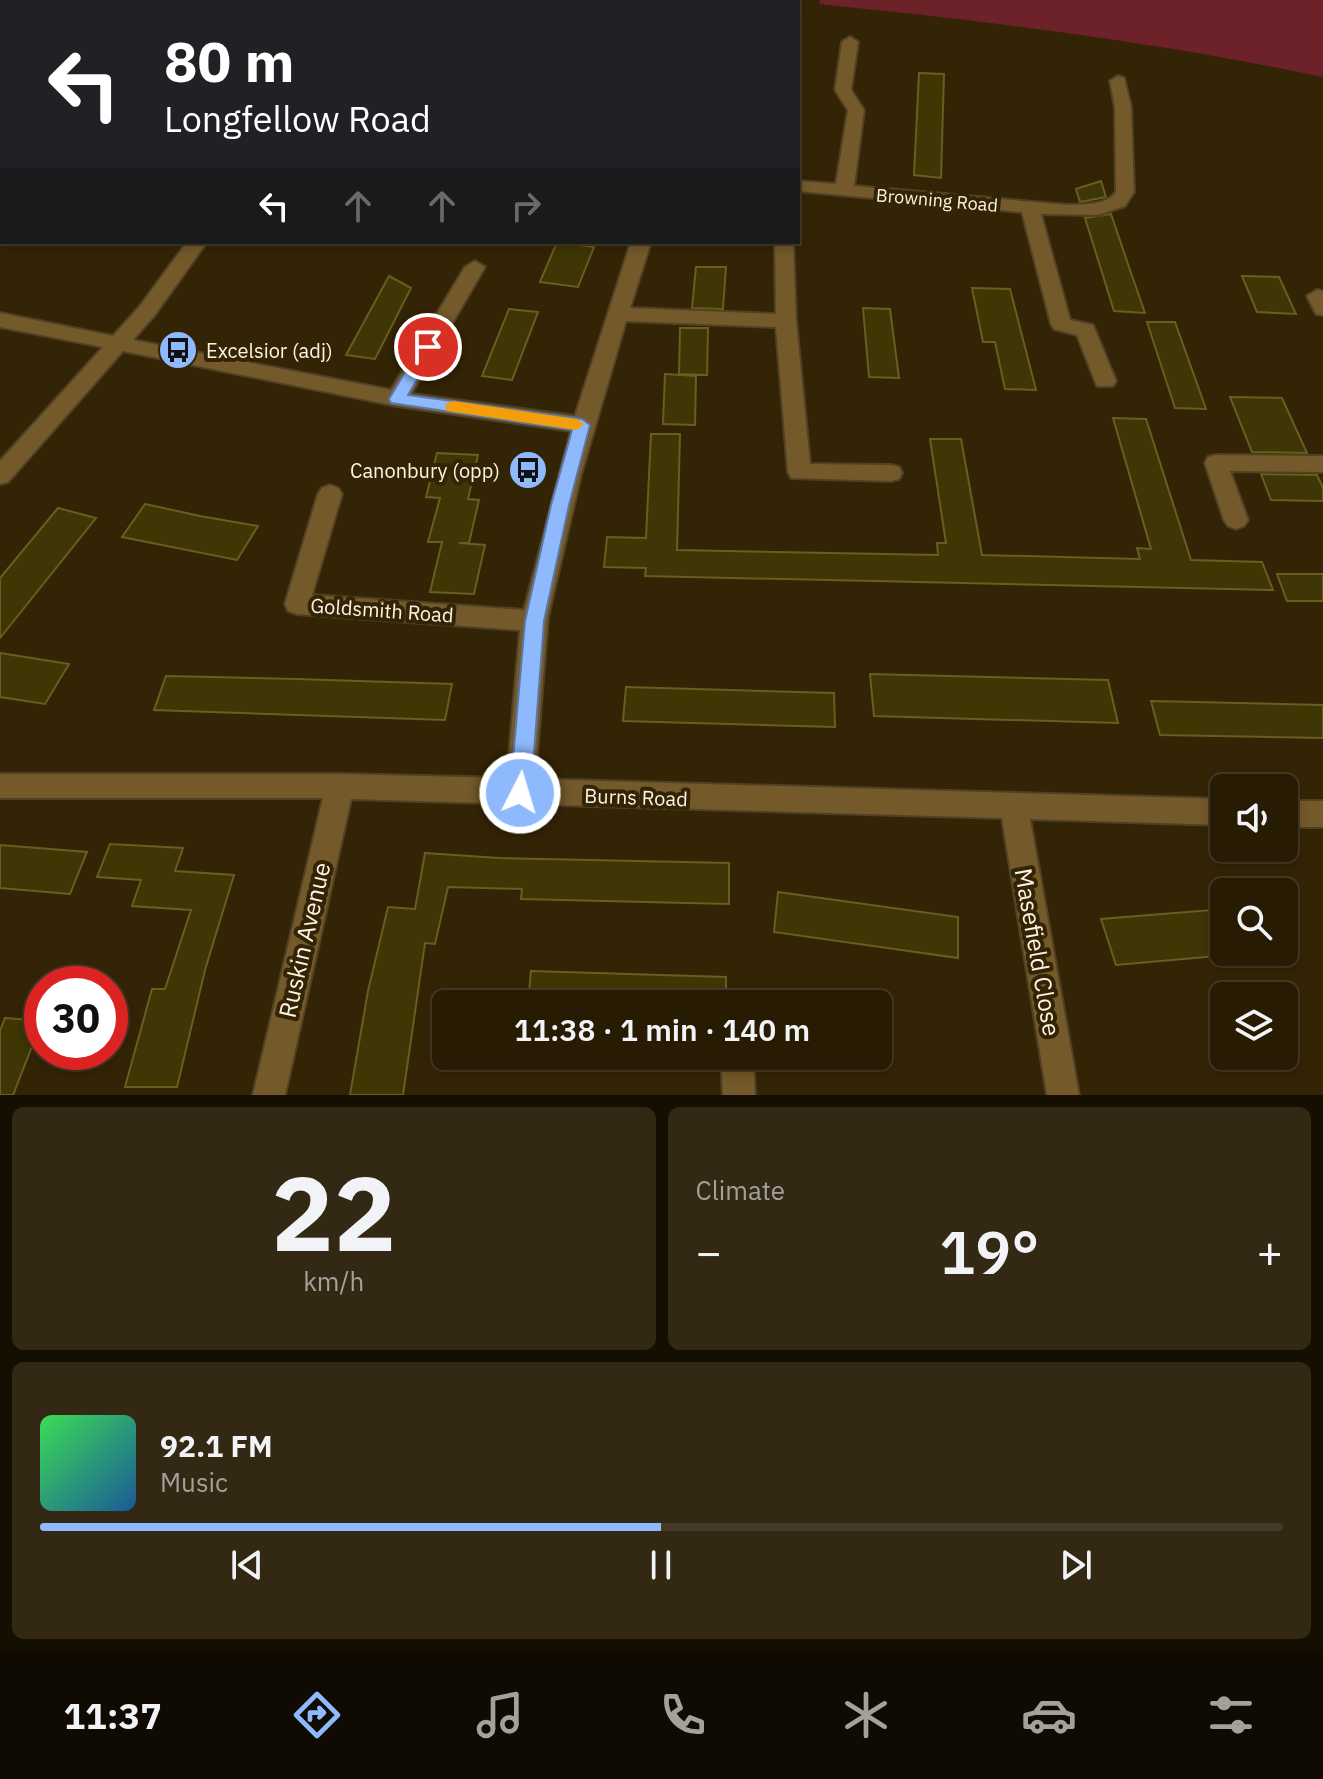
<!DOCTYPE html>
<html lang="en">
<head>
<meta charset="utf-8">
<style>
  :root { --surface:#271b04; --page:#332813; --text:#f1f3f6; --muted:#a4a19a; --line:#433926; --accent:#8eb9fc }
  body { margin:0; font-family:"IBM Plex Sans",sans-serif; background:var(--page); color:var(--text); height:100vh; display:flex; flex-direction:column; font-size:30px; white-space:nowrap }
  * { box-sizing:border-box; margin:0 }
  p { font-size:26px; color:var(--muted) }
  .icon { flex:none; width:44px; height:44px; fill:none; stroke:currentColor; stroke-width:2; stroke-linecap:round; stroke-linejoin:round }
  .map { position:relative; height:1095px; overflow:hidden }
  .drawer { display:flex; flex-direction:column; gap:12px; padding:12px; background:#150f02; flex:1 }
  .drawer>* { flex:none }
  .guide { position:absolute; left:0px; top:0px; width:800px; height:244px; box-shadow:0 4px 12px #0003,0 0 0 2px var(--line); background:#202124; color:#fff; overflow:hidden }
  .fabs { position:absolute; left:1210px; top:774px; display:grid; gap:16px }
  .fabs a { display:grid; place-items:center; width:88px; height:88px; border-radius:12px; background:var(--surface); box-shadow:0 4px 12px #0003,0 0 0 2px var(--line); font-size:40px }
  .speed { position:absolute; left:24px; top:966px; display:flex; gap:16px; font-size:40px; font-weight:700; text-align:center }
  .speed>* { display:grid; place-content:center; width:104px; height:104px; border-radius:50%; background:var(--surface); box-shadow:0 4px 12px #0003,0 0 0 2px var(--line); line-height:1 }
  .speed .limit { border:12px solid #d22; background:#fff; color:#111 }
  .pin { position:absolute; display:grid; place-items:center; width:68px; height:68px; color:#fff; margin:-34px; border:4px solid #fff; border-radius:50%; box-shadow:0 2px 8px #0007 }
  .me { position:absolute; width:88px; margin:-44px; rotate:5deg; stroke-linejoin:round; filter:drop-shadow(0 0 6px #0008) }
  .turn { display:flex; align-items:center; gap:28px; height:168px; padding:0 32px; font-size:36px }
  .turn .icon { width:104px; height:104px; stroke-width:2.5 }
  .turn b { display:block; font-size:56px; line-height:68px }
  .lanes { display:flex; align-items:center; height:76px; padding:0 32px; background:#0003; justify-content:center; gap:40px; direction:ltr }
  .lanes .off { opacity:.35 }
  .big { font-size:60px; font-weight:600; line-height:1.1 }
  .drawer .widget { flex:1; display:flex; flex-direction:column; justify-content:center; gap:12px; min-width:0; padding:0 28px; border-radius:12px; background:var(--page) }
  .drawer .dial { align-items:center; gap:0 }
  .dial b { font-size:104px; line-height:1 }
  .song { display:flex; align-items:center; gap:24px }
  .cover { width:96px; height:96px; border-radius:12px; background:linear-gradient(135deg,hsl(130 70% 55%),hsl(210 70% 35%)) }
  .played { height:8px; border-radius:4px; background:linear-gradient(90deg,var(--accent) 50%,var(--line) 50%) }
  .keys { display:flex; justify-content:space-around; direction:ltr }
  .heat { display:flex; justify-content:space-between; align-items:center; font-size:44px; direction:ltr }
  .drawer .tiles { flex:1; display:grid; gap:12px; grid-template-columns:1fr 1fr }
  .widget:last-child { grid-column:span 2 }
  .trip { position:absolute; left:432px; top:990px; width:460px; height:80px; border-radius:12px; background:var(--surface); box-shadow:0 4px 12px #0003,0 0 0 2px var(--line); font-weight:600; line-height:80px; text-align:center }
  .dock { display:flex; height:128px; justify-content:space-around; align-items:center; background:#100b02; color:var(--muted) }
  .dock .icon { width:56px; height:56px }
  .dock .on { color:var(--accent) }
  .dock b { font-size:36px; color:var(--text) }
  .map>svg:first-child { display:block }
</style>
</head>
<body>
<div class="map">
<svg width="1323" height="1095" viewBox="0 0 1323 1095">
  <rect width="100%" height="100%" fill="#342406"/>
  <!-- green -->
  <path fill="#6c2228" d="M 820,0 L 1323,0 L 1323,77 C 1157,42 988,21 819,4 Z"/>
  <!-- building -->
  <path fill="#3e3605" stroke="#695e1f" stroke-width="2" d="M 919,73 L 944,74 L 941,178 L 914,175 Z
    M 1101,181 L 1106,197 L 1080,202 L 1076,189 Z
    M 1111,214 L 1130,270 L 1145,313 L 1114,311 L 1085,218 Z
    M 557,242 L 594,247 L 578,287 L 540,282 Z
    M 696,267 L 726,267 L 723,309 L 692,308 Z
    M 389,276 L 411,288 L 375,359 L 346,355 Z
    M 1242,276 L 1279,277 L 1296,314 L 1257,312 Z
    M 972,288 L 1010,289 L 1036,390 L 1005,389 L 995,342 L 983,342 Z
    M 863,308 L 890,309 L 899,378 L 869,377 Z
    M 509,309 L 538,312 L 512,380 L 482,376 Z
    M 1147,322 L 1175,322 L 1206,409 L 1175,408 Z
    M 680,328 L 708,328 L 707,375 L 679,374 Z
    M 665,374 L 696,376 L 695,425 L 663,424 Z
    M 1230,397 L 1282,398 L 1307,453 L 1252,452 Z
    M 1113,418 L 1146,419 L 1191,560 L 1262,562 L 1273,590 L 645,576 L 646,568 L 604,567 L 607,537 L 646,538 L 651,434 L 680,434 L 677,550 L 938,555 L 937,543 L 946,543 L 930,439 L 961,439 L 982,555 L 1140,559 L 1137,548 L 1151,549 Z
    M 437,453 L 478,455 L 468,499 L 479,500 L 469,543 L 459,543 L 485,545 L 474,594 L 430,592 L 442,542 L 428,542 L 440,498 L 426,497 Z
    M 1261,474 L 1317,475 L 1323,488 L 1323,501 L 1271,500 Z
    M 145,504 L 200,516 L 258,526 L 237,560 L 122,537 Z
    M 58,508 L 96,518 L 0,638 L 0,578 Z
    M 1277,574 L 1323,574 L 1323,601 L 1287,601 Z
    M 0,653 L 69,664 L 45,704 L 0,697 Z
    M 870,674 L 1108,680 L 1118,723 L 874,716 Z
    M 166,676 L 296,679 L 452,684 L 445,720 L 154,710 Z
    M 626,687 L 834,693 L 835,727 L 623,721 Z
    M 1151,701 L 1323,705 L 1323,738 L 1160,735 Z
    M 110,844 L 183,848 L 175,871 L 234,875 L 205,970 L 177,1087 L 125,1087 L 152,989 L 165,989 L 191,910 L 132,906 L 141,880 L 97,877 Z
    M 0,845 L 38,848 L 87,852 L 70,894 L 0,888 Z
    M 425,853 L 499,858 L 729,863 L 729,904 L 521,899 L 522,889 L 448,887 L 435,944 L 425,943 L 403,1095 L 350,1095 L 368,991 L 388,907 L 415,909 Z
    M 778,892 L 958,917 L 958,958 L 774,932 Z
    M 1224,909 L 1224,956 L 1206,957 L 1116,965 L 1101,919 Z
    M 531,971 L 726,977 L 726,1004 L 528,1004 Z
    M 5,1018 L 42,1021 L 13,1095 L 0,1095 L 0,1031 Z"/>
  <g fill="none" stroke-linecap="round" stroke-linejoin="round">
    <!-- minor casing -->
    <g stroke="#504125" stroke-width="4">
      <path id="minor" d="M 121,0 L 137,0 L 120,2 Z
        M 356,0 L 372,0 L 354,2 Z
        M 454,0 L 475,0 L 477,2 L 456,2 Z
        M 716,0 L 732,0 L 715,2 Z
        M 850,37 L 858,42 L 851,90 L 864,110 L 854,186 L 1068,205 C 1084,204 1106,206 1116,192 L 1115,107 L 1110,81 L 1118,76 L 1124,78 L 1131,107 L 1134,192 L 1125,206 L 1098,215 L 1041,214 L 1070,320 L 1093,325 L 1116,381 L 1113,386 L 1097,386 L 1077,335 L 1054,329 L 1051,324 L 1022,212 L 798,191 L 798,181 L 836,184 L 848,110 L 835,90 L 842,42 Z
        M 0,129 L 2,129 L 0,140 Z
        M 187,242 L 207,242 L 154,316 L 133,340 L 391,390 L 465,267 L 475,261 L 485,267 L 411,394 L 575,416 L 631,242 L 651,242 L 630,308 L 776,314 L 775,245 L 777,242 L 793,242 L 796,321 L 810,464 L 891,465 L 899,467 L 902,473 L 899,479 L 891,481 L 791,478 L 788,472 L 776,327 L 626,321 L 581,475 L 548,617 L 535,779 L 1224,799 L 1224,825 L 1030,819 L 1079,1095 L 1047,1095 L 1002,818 L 351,799 L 285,1095 L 253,1095 L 323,798 L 0,798 L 0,774 L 340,774 L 507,778 L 520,630 L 297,614 L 288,611 L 285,604 L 318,494 L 322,488 L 330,485 L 338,488 L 342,494 L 312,595 L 524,610 L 571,431 L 397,406 L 123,351 L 8,482 L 0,484 L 0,461 L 103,347 L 0,327 L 0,313 L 113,336 L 140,306 Z
        M 1317,290 L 1323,291 L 1323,315 L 1316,314 L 1307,296 Z
        M 1216,455 L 1323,456 L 1323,472 L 1230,471 L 1248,520 L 1244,526 L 1236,529 L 1228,526 L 1224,520 L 1205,463 L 1208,457 Z
        M 1284,801 L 1323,801 L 1323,827 L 1284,827 Z
        M 721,1056 L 753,1056 L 755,1095 L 723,1095 Z"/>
    </g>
    <!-- minor -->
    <use href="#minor" fill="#74592a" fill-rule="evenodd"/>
  </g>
  <!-- route -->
  <path fill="#8eb9fc" stroke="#5c78a4" stroke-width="2" d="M 428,341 L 436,347 L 408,395 L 582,419 L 590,425 L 569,505 L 544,621 L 531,793 L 528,800 L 520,803 L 513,800 L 510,793 L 525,621 L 551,505 L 572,430 L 391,403 L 389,399 L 420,347 Z"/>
  <!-- slow -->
  <path fill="#f59e0b" d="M 453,401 L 576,419 L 585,424 L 576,430 L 447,411 L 445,407 L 447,403 Z"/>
  <!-- icons -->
  <defs>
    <g id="bus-disc" transform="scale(2)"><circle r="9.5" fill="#8eb9fc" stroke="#342406"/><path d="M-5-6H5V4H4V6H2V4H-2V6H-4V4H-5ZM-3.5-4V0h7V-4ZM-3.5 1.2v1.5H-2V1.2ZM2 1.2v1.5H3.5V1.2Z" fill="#111"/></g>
  </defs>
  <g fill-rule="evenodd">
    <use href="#bus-disc" x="178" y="350"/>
    <use href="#bus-disc" x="528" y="470"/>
  </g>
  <g text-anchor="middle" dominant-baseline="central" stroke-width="8" stroke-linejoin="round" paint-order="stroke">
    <!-- far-street labels -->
    <g font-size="18" fill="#fef4e3" stroke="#342406">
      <text transform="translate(937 200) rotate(5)">Browning Road</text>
    </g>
    <!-- poi labels -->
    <g font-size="20" fill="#fef4e3" stroke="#342406" text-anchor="start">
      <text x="206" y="350">Excelsior (adj)</text>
      <text x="500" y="470" text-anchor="end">Canonbury (opp)</text>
    </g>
    <!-- street labels -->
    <g font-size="20" fill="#fef4e3" stroke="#342406">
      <text transform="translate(382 610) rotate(4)">Goldsmith Road</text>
      <text transform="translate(636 797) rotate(2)">Burns Road</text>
    </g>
    <!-- near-street labels -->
    <g font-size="24" fill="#fef4e3" stroke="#342406">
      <text transform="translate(304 940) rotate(-77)">Ruskin Avenue</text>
      <text transform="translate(1038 952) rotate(80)">Masefield Close</text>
    </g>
  </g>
</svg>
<div class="fabs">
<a><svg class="icon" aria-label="sound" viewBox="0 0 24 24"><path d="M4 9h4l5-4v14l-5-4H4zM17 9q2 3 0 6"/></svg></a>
<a><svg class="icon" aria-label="search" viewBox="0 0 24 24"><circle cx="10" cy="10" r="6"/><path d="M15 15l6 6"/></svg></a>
<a><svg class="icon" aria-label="layers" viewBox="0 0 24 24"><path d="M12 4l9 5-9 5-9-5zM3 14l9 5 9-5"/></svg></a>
</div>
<div class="speed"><div class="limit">30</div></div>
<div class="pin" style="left:428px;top:347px;background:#d93025"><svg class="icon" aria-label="arrive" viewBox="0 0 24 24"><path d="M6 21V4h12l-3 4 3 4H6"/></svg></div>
<svg class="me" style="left:520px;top:793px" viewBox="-20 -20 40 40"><circle r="17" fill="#8eb9fc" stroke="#fff" stroke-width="3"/><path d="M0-11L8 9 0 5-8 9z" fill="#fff"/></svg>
<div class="trip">11:38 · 1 min · 140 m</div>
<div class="guide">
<div class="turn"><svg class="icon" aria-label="left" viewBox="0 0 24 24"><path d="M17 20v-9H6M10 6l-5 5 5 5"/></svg><div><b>80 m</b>Longfellow Road</div></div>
<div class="lanes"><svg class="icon" aria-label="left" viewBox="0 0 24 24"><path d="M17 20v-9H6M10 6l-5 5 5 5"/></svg><svg class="icon off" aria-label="ahead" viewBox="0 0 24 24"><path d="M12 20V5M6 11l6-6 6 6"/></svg><svg class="icon off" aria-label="ahead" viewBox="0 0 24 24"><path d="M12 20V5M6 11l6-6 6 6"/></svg><svg class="icon off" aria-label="right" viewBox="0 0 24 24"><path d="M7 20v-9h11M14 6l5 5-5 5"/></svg></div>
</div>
</div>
<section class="drawer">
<div class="tiles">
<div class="widget dial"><b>22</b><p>km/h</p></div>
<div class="widget"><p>Climate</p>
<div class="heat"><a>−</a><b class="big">19°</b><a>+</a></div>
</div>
<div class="widget">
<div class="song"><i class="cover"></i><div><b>92.1 FM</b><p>Music</p></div></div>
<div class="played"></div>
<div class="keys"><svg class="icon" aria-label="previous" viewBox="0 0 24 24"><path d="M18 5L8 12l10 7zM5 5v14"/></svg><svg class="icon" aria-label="pause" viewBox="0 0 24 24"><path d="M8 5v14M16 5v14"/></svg><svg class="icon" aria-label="next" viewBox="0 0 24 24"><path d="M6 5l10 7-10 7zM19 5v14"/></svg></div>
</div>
</div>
</section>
<nav class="dock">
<b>11:37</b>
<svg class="icon on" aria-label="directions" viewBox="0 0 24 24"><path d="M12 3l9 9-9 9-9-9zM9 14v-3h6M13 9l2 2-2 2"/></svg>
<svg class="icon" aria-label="music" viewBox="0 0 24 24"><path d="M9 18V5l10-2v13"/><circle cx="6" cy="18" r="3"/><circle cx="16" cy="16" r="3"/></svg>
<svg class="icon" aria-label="phone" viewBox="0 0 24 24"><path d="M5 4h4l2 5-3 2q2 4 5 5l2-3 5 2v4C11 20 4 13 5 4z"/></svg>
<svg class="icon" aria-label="climate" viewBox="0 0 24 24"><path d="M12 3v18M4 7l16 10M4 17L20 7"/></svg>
<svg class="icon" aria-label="car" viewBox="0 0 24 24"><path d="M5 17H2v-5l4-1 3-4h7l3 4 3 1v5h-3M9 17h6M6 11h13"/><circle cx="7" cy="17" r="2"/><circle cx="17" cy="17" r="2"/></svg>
<svg class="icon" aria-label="filters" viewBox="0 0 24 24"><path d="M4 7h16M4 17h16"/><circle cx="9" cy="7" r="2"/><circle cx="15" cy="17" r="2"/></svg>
</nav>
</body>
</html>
